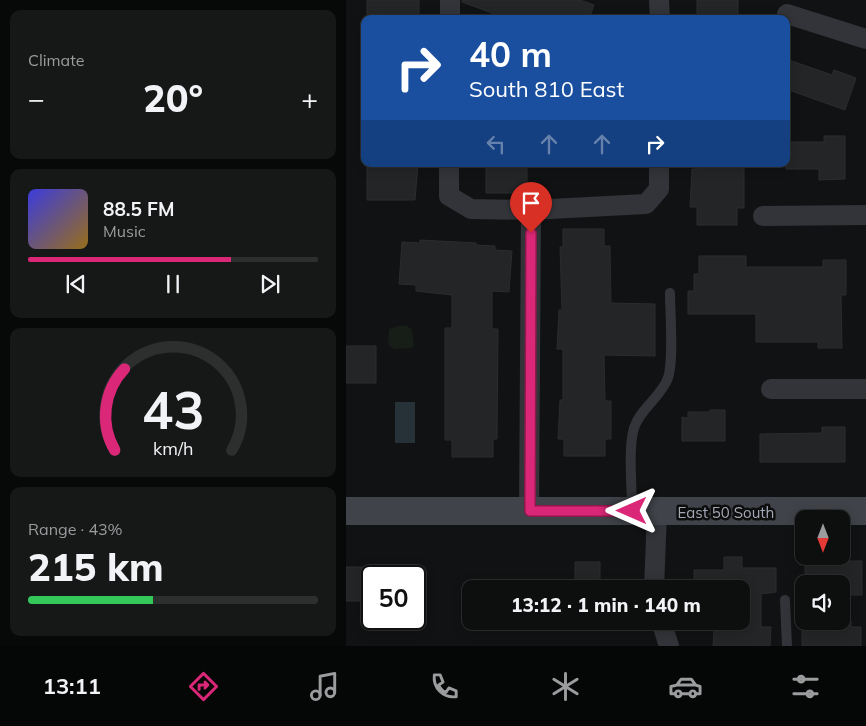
<!DOCTYPE html>
<html lang="en">
<head>
<meta charset="utf-8">
<style>
  :root { --surface:#0d0e0e; --page:#161717; --text:#f1f3f6; --muted:#9a9c9e; --line:#2d2e2e; --accent:#db2777 }
  body { margin:0; font-family:Mulish,sans-serif; background:var(--page); color:var(--text); height:100vh; display:flex; flex-direction:column; font-size:19px; white-space:nowrap }
  * { box-sizing:border-box; margin:0 }
  p { font-size:16px; color:var(--muted) }
  .icon { flex:none; width:28px; height:28px; fill:none; stroke:currentColor; stroke-width:2; stroke-linecap:round; stroke-linejoin:round }
  .map { position:relative; flex:1; overflow:hidden }
  .details { display:flex; flex-direction:column; gap:10px; padding:10px; background:#070808; width:346px }
  .details>* { flex:none }
  .guide { position:absolute; left:15px; top:15px; width:429px; height:152px; border-radius:10px; box-shadow:0 2px 12px #0003,0 0 0 1px var(--line); background:#1a4fa0; color:#fff; overflow:hidden }
  .needle { width:32px; rotate:180deg }
  .fabs { position:absolute; left:449px; top:510px; display:grid; gap:10px }
  .fabs a { display:grid; place-items:center; width:55px; height:55px; border-radius:10px; background:var(--surface); box-shadow:0 2px 12px #0003,0 0 0 1px var(--line); font-size:25px }
  .speed { position:absolute; left:15px; top:565px; display:flex; gap:10px; font-size:25px; font-weight:700; text-align:center }
  .speed>* { display:grid; place-content:center; width:65px; height:65px; border-radius:50%; background:var(--surface); box-shadow:0 2px 12px #0003,0 0 0 1px var(--line); line-height:1 }
  .speed .limit { border:2px solid #111; border-radius:8px; background:#fff; color:#111 }
  .pin { position:absolute; display:grid; place-items:center; width:42px; height:42px; color:#fff; margin:-51px -21px; border-radius:50% 50% 50% 0; rotate:-45deg; box-shadow:0 0 5px #0007 }
  .pin .icon { rotate:45deg }
  .me { position:absolute; width:55px; margin:-28px; rotate:270deg; stroke-linejoin:round; filter:drop-shadow(0 0 4px #0008) }
  .turn { display:flex; align-items:center; gap:18px; height:105px; padding:0 25px; font-size:22px }
  .turn .icon { width:65px; height:65px; stroke-width:2.5 }
  .turn b { display:block; font-size:35px; line-height:42px }
  .lanes { display:flex; align-items:center; height:48px; padding:0 25px; background:#0003; justify-content:center; gap:25px; direction:ltr }
  .lanes .off { opacity:.35 }
  .big { font-size:38px; font-weight:800; line-height:1.1 }
  .details .widget { flex:1; display:flex; flex-direction:column; justify-content:center; gap:8px; min-width:0; padding:0 18px; border-radius:10px; background:var(--page) }
  .details .dial { align-items:center; gap:0 }
  .dial svg { height:130px; overflow:visible; fill:none; stroke:var(--line); stroke-width:7; stroke-linecap:round; text-anchor:middle }
  .dial text { fill:var(--text); stroke:none }
  .song { display:flex; align-items:center; gap:15px }
  .cover { width:60px; height:60px; border-radius:8px; background:linear-gradient(135deg,hsl(240 70% 55%),hsl(40 70% 35%)) }
  .played { height:5px; border-radius:2px; background:linear-gradient(90deg,var(--accent) 70%,var(--line) 70%) }
  .keys { display:flex; justify-content:space-around; direction:ltr }
  .heat { display:flex; justify-content:space-between; align-items:center; font-size:28px; direction:ltr }
  .charge { height:8px; border-radius:4px; background:linear-gradient(90deg,#34c759 43%,var(--line) 0) }
  .trip { position:absolute; left:116px; top:580px; width:288px; height:50px; border-radius:10px; background:var(--surface); box-shadow:0 2px 12px #0003,0 0 0 1px var(--line); font-weight:800; line-height:50px; text-align:center }
  .tabs { display:flex; height:80px; justify-content:space-around; align-items:center; background:#050606; color:var(--muted) }
  .tabs .icon { width:35px; height:35px }
  .tabs .active { color:var(--accent) }
  .tabs b { font-size:22px; color:var(--text) }
  main { display:flex; flex:1; min-height:0 }
  .map>svg:first-child { display:block }
</style>
</head>
<body>
<main>
<section class="details">
<div class="widget"><p>Climate</p>
<div class="heat"><a>−</a><b class="big">20°</b><a>+</a></div>
</div>
<div class="widget">
<div class="song"><i class="cover"></i><div><b>88.5 FM</b><p>Music</p></div></div>
<div class="played"></div>
<div class="keys"><svg class="icon" aria-label="previous" viewBox="0 0 24 24"><path d="M18 5L8 12l10 7zM5 5v14"/></svg><svg class="icon" aria-label="pause" viewBox="0 0 24 24"><path d="M8 5v14M16 5v14"/></svg><svg class="icon" aria-label="next" viewBox="0 0 24 24"><path d="M6 5l10 7-10 7zM19 5v14"/></svg></div>
</div>
<div class="widget dial"><svg viewBox="0 0 100 80">
<path d="M14 69A42 42 0 1 1 86 69"/>
<path d="M14 69A42 42 0 0 1 20 19" stroke="#db2777"/>
<text x="50" y="56" font-size="32" font-weight="700">43</text>
<text x="50" y="72" font-size="11">km/h</text>
</svg></div>
<div class="widget"><p>Range · 43%</p><b class="big">215 km</b><div class="charge"></div></div>
</section>
<div class="map">
<svg width="520" height="646" viewBox="0 0 520 646">
  <rect width="100%" height="100%" fill="#111213"/>
  <!-- green -->
  <path fill="#171e18" d="M 53,326 L 61,326 L 66,330 L 68,345 L 66,348 L 48,349 L 42,345 L 43,329 Z"/>
  <!-- water -->
  <path fill="#273238" d="M 49,402 L 69,402 L 69,443 L 49,443 Z"/>
  <!-- building -->
  <path fill="#242527" stroke="#2b2c2f" d="M 21,0 L 73,0 L 73,19 L 21,19 Z
    M 116,0 L 234,0 L 248,5 L 243,19 L 144,19 L 146,13 L 116,2 Z
    M 351,0 L 392,0 L 392,19 L 351,19 Z
    M 440,59 L 486,75 L 488,70 L 510,78 L 499,110 L 440,89 Z
    M 478,136 L 499,136 L 499,179 L 473,180 L 473,169 L 440,169 L 440,142 L 478,142 Z
    M 21,164 L 72,164 L 69,200 L 21,200 Z
    M 140,164 L 181,164 L 181,193 L 140,193 Z
    M 350,164 L 398,164 L 398,208 L 391,208 L 391,225 L 351,225 L 351,207 L 344,207 L 346,169 L 350,169 Z
    M 217,229 L 258,229 L 258,246 L 264,246 L 265,303 L 309,304 L 309,356 L 258,355 L 259,401 L 265,401 L 265,439 L 259,439 L 259,456 L 218,456 L 218,439 L 212,439 L 214,400 L 217,400 L 217,349 L 211,349 L 213,310 L 216,310 L 214,247 L 217,247 Z
    M 74,240 L 130,243 L 130,245 L 149,246 L 149,250 L 166,251 L 163,292 L 146,291 L 146,329 L 152,329 L 151,439 L 147,439 L 147,457 L 106,457 L 106,440 L 99,440 L 99,328 L 106,328 L 106,295 L 70,291 L 70,285 L 53,284 L 56,242 L 74,243 Z
    M 353,256 L 400,256 L 400,267 L 477,267 L 477,260 L 500,260 L 500,295 L 495,295 L 496,348 L 472,348 L 472,342 L 410,342 L 410,314 L 342,314 L 342,291 L 348,291 L 348,274 L 353,274 Z
    M 0,346 L 30,346 L 30,383 L 0,383 Z
    M 364,410 L 379,410 L 379,441 L 336,441 L 336,417 L 342,418 L 342,412 L 364,412 Z
    M 476,427 L 499,427 L 499,462 L 414,462 L 414,434 L 476,433 Z
    M 378,557 L 396,557 L 396,568 L 430,568 L 430,592 L 415,594 L 415,627 L 425,627 L 424,646 L 367,646 L 368,630 L 379,630 L 379,621 L 395,621 L 395,589 L 348,589 L 348,570 L 378,570 Z
    M 472,561 L 516,561 L 516,595 L 495,595 L 495,584 L 459,584 L 459,565 L 472,565 Z
    M 229,562 L 254,562 L 254,588 L 229,587 Z
    M 0,567 L 18,567 L 18,601 L 0,601 Z
    M 467,621 L 505,621 L 505,627 L 515,627 L 515,646 L 456,646 L 456,629 L 467,629 Z"/>
  <g fill="none" stroke-linecap="round" stroke-linejoin="round">
    <!-- lane -->
    <path stroke="#323439" stroke-width="10" d="M 286,509 C 286,487 282,448 288,428 C 294,409 315,397 322,378 C 328,360 324,314 324,293
      M 439,600 L 441,646"/>
    <!-- street -->
    <path stroke="#323439" stroke-width="20" d="M 313,0 L 314,19
      M 441,14 L 520,39
      M 104,19 L 104,0
      M 103,164 L 103,196 L 125,209 L 185,210 L 300,204 L 313,189 L 313,164
      M 417,216 L 520,215
      M 425,389 L 520,389
      M 183,511 L 185,210
      M 308,589 L 311,512
      M 315,621 L 323,646"/>
    <!-- secondary -->
    <path stroke="#404349" stroke-width="28" d="M 0,511 L 520,511"/>
  </g>
  <g fill="none" stroke-linecap="round" stroke-linejoin="round">
    <!-- route casing -->
    <g stroke="#8e194d" stroke-width="12">
      <path id="route" d="M 185,233 L 184,511 L 286,511"/>
    </g>
    <!-- route -->
    <use href="#route" stroke="#db2777" stroke-width="9"/>
  </g>
  <g text-anchor="middle" dominant-baseline="central" stroke-width="5" stroke-linejoin="round" paint-order="stroke">
    <!-- street labels -->
    <g font-size="15" fill="#a2a9b5" stroke="#0d0d0e">
      <text x="380" y="512">East 50 South</text>
    </g>
  </g>
</svg>
<div class="fabs">
<a><svg class="needle" viewBox="-14 -14 28 28"><path d="M0-13l5 13h-10z" fill="#e53935"/><path d="M0 13l5-13h-10z" fill="#9a9c9e"/></svg></a>
<a><svg class="icon" aria-label="sound" viewBox="0 0 24 24"><path d="M4 9h4l5-4v14l-5-4H4zM17 9q2 3 0 6"/></svg></a>
</div>
<div class="speed"><div class="limit">50</div></div>
<div class="pin" style="left:185px;top:233px;background:#d93025"><svg class="icon" aria-label="arrive" viewBox="0 0 24 24"><path d="M6 21V4h12l-3 4 3 4H6"/></svg></div>
<svg class="me" style="left:286px;top:511px" viewBox="-20 -20 40 40"><path d="M0-17L14 15 0 8-14 15z" fill="#db2777" stroke="#fff" stroke-width="4"/></svg>
<div class="trip">13:12 · 1 min · 140 m</div>
<div class="guide">
<div class="turn"><svg class="icon" aria-label="right" viewBox="0 0 24 24"><path d="M7 20v-9h11M14 6l5 5-5 5"/></svg><div><b>40 m</b>South 810 East</div></div>
<div class="lanes"><svg class="icon off" aria-label="left" viewBox="0 0 24 24"><path d="M17 20v-9H6M10 6l-5 5 5 5"/></svg><svg class="icon off" aria-label="ahead" viewBox="0 0 24 24"><path d="M12 20V5M6 11l6-6 6 6"/></svg><svg class="icon off" aria-label="ahead" viewBox="0 0 24 24"><path d="M12 20V5M6 11l6-6 6 6"/></svg><svg class="icon" aria-label="right" viewBox="0 0 24 24"><path d="M7 20v-9h11M14 6l5 5-5 5"/></svg></div>
</div>
</div>
</main>
<nav class="tabs">
<b>13:11</b>
<svg class="icon active" aria-label="directions" viewBox="0 0 24 24"><path d="M12 3l9 9-9 9-9-9zM9 14v-3h6M13 9l2 2-2 2"/></svg>
<svg class="icon" aria-label="music" viewBox="0 0 24 24"><path d="M9 18V5l10-2v13"/><circle cx="6" cy="18" r="3"/><circle cx="16" cy="16" r="3"/></svg>
<svg class="icon" aria-label="phone" viewBox="0 0 24 24"><path d="M5 4h4l2 5-3 2q2 4 5 5l2-3 5 2v4C11 20 4 13 5 4z"/></svg>
<svg class="icon" aria-label="climate" viewBox="0 0 24 24"><path d="M12 3v18M4 7l16 10M4 17L20 7"/></svg>
<svg class="icon" aria-label="car" viewBox="0 0 24 24"><path d="M5 17H2v-5l4-1 3-4h7l3 4 3 1v5h-3M9 17h6M6 11h13"/><circle cx="7" cy="17" r="2"/><circle cx="17" cy="17" r="2"/></svg>
<svg class="icon" aria-label="filters" viewBox="0 0 24 24"><path d="M4 7h16M4 17h16"/><circle cx="9" cy="7" r="2"/><circle cx="15" cy="17" r="2"/></svg>
</nav>
</body>
</html>
